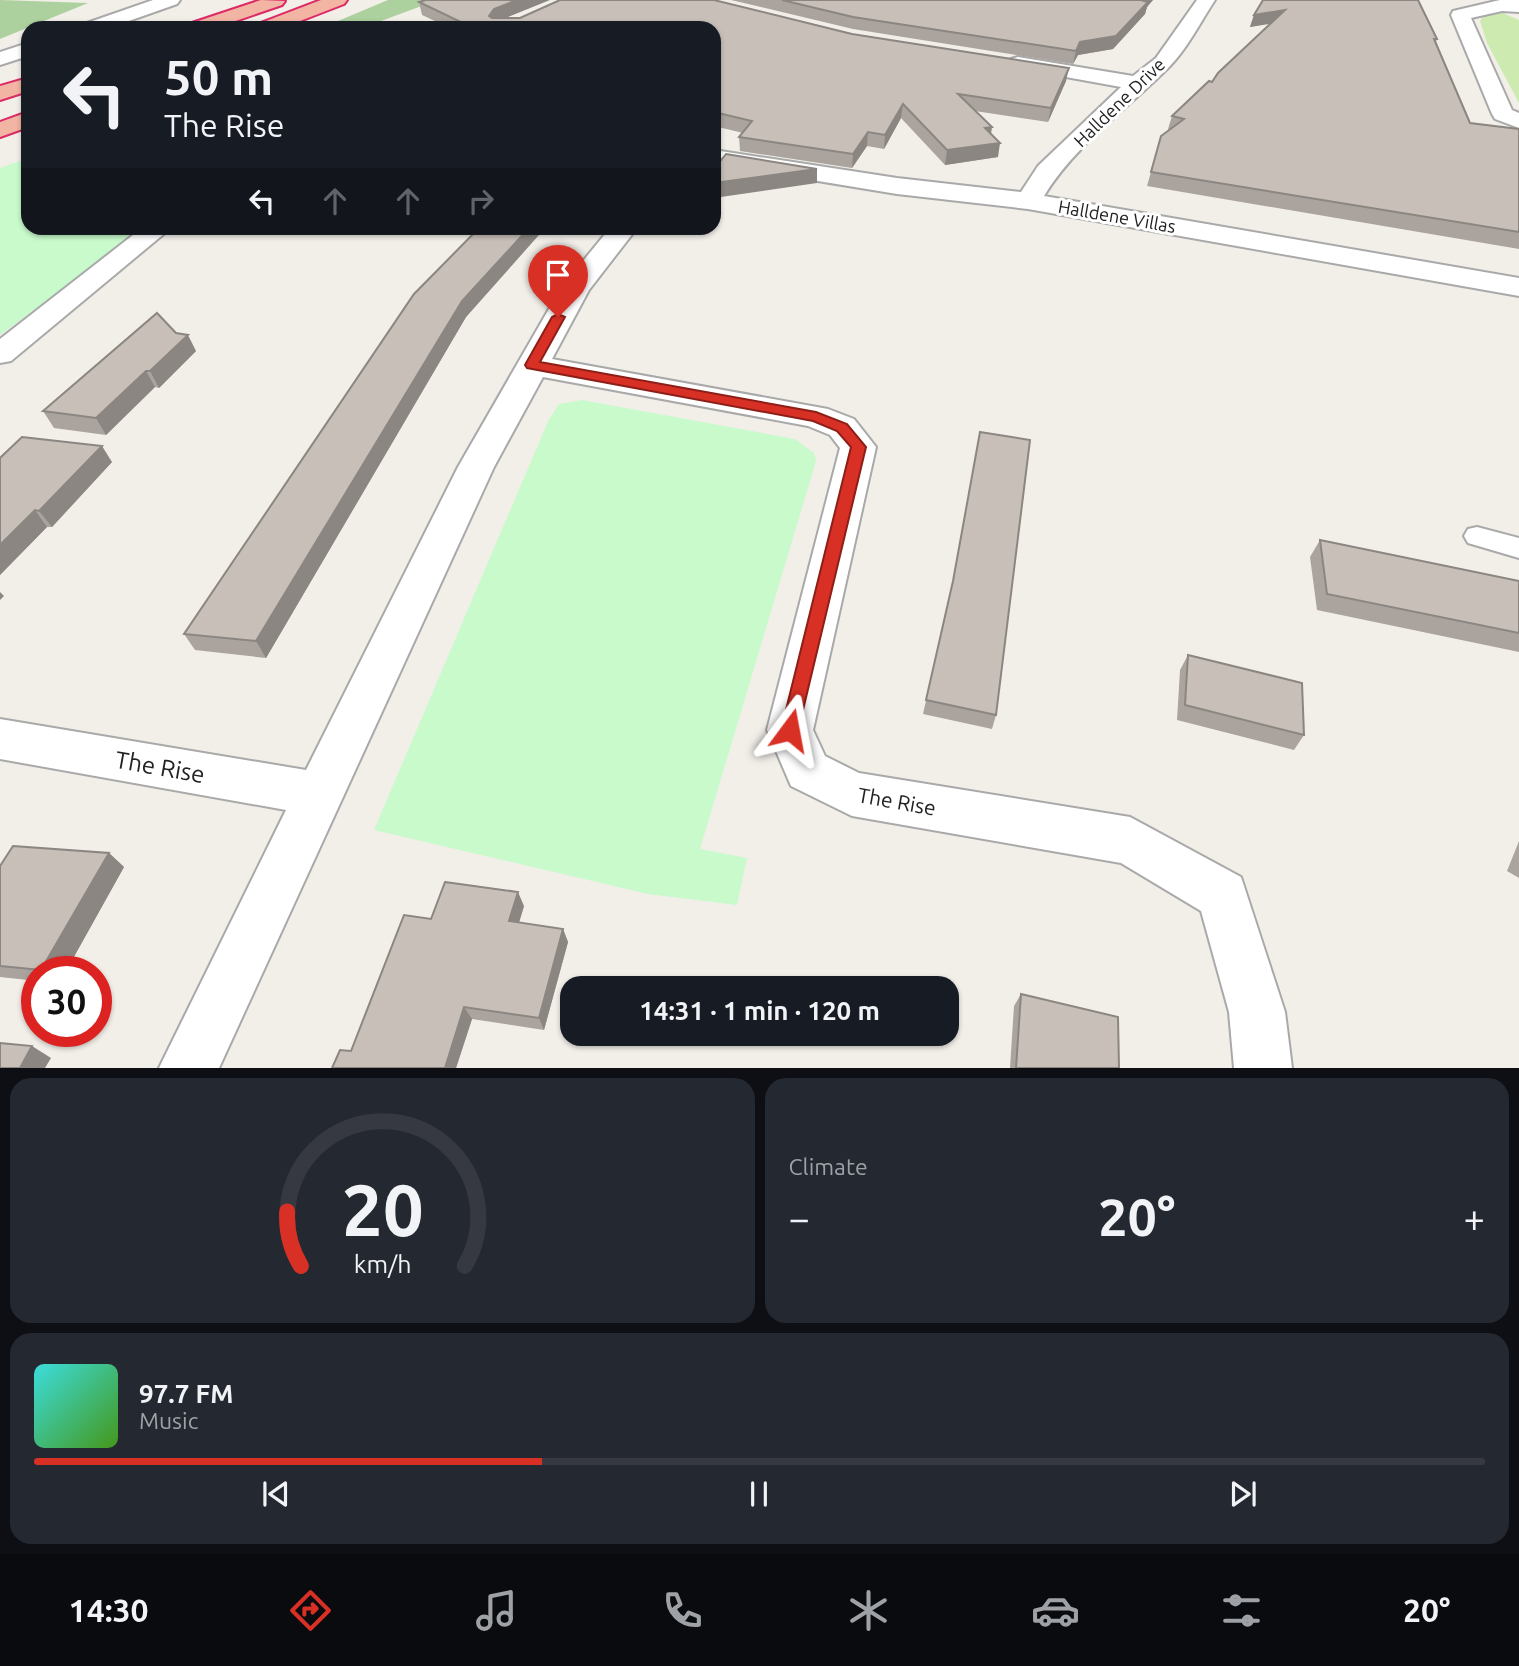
<!DOCTYPE html>
<html lang="en">
<head>
<meta charset="utf-8">
<style>
  :root { --surface:#171b24; --page:#242831; --text:#f1f3f6; --muted:#9ea1a6; --line:#363941; --accent:#d93025 }
  body { margin:0; font-family:Ubuntu,sans-serif; background:var(--page); color:var(--text); height:100vh; display:flex; flex-direction:column; font-size:26px; white-space:nowrap }
  * { box-sizing:border-box; margin:0 }
  p { font-size:23px; color:var(--muted) }
  .icon { flex:none; width:38px; height:38px; fill:none; stroke:currentColor; stroke-width:2; stroke-linecap:round; stroke-linejoin:round }
  .map { position:relative; height:1068px; overflow:hidden }
  .side { display:flex; flex-direction:column; gap:10px; padding:10px; background:#0d0f14; flex:1 }
  .side>* { flex:none }
  .banner { position:absolute; left:21px; top:21px; width:700px; height:214px; border-radius:21px; box-shadow:0 2px 5px #0004; background:#171b24; color:var(--text); overflow:hidden }
  .speed { position:absolute; left:21px; top:956px; display:flex; gap:14px; font-size:35px; font-weight:700; text-align:center }
  .speed>* { display:grid; place-content:center; width:91px; height:91px; border-radius:50%; background:var(--surface); box-shadow:0 2px 5px #0004; line-height:1 }
  .speed .limit { border:10px solid #d22; background:#fff; color:#111 }
  .pin { position:absolute; display:grid; place-items:center; width:60px; height:60px; color:#fff; margin:-72px -30px; border-radius:50% 50% 50% 0; rotate:-45deg; box-shadow:0 0 7px #0007 }
  .pin .icon { rotate:45deg }
  .me { position:absolute; width:77px; margin:-38px; rotate:13deg; stroke-linejoin:round; filter:drop-shadow(0 0 5px #0008) }
  .turn { display:flex; align-items:center; gap:24px; height:147px; padding:0 28px; font-size:32px }
  .turn .icon { width:91px; height:91px; stroke-width:2.5 }
  .turn b { display:block; font-size:49px; line-height:60px }
  .lanes { display:flex; align-items:center; height:66px; padding:0 28px; background:#0003; justify-content:center; gap:35px; direction:ltr }
  .lanes .off { opacity:.35 }
  .big { font-size:52px; font-weight:600; line-height:1.1 }
  .side .card { flex:1; display:flex; flex-direction:column; justify-content:center; gap:10px; min-width:0; padding:0 24px; border-radius:21px; background:var(--page) }
  .side .dial { align-items:center; gap:0 }
  .dial svg { height:182px; overflow:visible; fill:none; stroke:var(--line); stroke-width:7; stroke-linecap:round; text-anchor:middle }
  .dial text { fill:var(--text); stroke:none }
  .song { display:flex; align-items:center; gap:21px }
  .cover { width:84px; height:84px; border-radius:10px; background:linear-gradient(135deg,hsl(180 70% 55%),hsl(100 70% 35%)) }
  .played { height:7px; border-radius:4px; background:linear-gradient(90deg,var(--accent) 35%,var(--line) 35%) }
  .keys { display:flex; justify-content:space-around; direction:ltr }
  .heat { display:flex; justify-content:space-between; align-items:center; font-size:38px; direction:ltr }
  .side .tiles { flex:1; display:grid; gap:10px; grid-template-columns:1fr 1fr }
  .card:last-child { grid-column:span 2 }
  .trip { position:absolute; left:560px; top:976px; width:399px; height:70px; border-radius:21px; background:var(--surface); box-shadow:0 2px 5px #0004; font-weight:600; line-height:70px; text-align:center }
  .menu { display:flex; height:112px; justify-content:space-around; align-items:center; background:#090b0e; color:var(--muted) }
  .menu .icon { width:49px; height:49px }
  .menu .on { color:var(--accent) }
  .menu b { font-size:32px; color:var(--text) }
  .map>svg:first-child { display:block }
</style>
</head>
<body>
<div class="map">
<svg width="1519" height="1068" viewBox="0 0 1519 1068">
  <rect width="100%" height="100%" fill="#f2efe9"/>
  <!-- grass -->
  <path fill="#cdebb0" d="M 1498,11 L 1519,20 L 1519,103 L 1487,43 L 1480,21 L 1484,15 Z"/>
  <!-- forest -->
  <path fill="#add19e" d="M 0,0 L 88,3 L 0,39 Z
    M 388,0 L 438,0 L 362,28 L 326,26 Z"/>
  <!-- park -->
  <path fill="#c8facc" d="M 28,158 L 28,228 L 146,228 L 0,335 L 0,168 Z
    M 582,400 L 795,439 L 814,453 L 816,461 L 700,849 L 747,858 L 737,905 L 648,894 L 374,830 L 549,419 L 559,404 Z"/>
  <g fill="none" stroke-linecap="round" stroke-linejoin="round">
    <!-- service casing -->
    <g stroke="#a9a9a9" stroke-width="4">
      <path id="service" d="M 1477,527 L 1519,538 L 1519,558 L 1468,543 L 1464,536 L 1468,529 Z"/>
    </g>
    <!-- minor casing -->
    <g stroke="#a9a9a9" stroke-width="4">
      <path id="minor" d="M 1197,0 L 1215,0 C 1201,21 1187,49 1169,67 C 1127,109 1075,145 1044,196 L 1519,278 L 1519,296 L 1028,209 L 897,194 L 714,164 L 714,150 L 897,178 L 1021,192 L 1038,166 L 1121,87 L 1011,67 L 1008,63 L 1011,59 L 1018,57 L 1133,76 L 1156,58 Z
        M 1500,0 L 1519,0 L 1519,12 L 1502,11 L 1471,18 L 1512,110 L 1519,113 L 1519,128 L 1495,119 L 1492,114 L 1451,15 L 1453,11 Z
        M 142,228 L 171,228 L 11,361 L 0,363 L 0,339 Z
        M 610,228 L 637,228 L 589,290 L 552,359 L 828,409 L 854,419 L 876,447 L 813,730 L 825,756 L 859,773 L 1130,817 L 1241,877 L 1285,1012 L 1292,1068 L 1234,1068 L 1229,1012 L 1201,911 L 1121,863 L 852,816 L 791,786 L 767,730 L 840,448 L 830,435 L 808,426 L 543,377 L 494,467 L 219,1068 L 159,1068 L 286,810 L 0,759 L 0,719 L 306,770 L 458,467 L 561,288 Z"/>
    </g>
    <!-- tertiary casing -->
    <g stroke="#a9a9a9" stroke-width="4">
      <path id="tertiary" d="M 153,0 L 180,0 L 177,4 L 109,28 L 81,28 L 84,24 Z
        M 28,43 L 28,56 L 0,65 L 0,52 Z"/>
    </g>
    <!-- trunk casing -->
    <g stroke="#dc2a67" stroke-width="4">
      <path id="trunk" d="M 261,0 L 285,1 L 282,5 L 215,28 L 186,28 L 189,24 Z
        M 321,0 L 347,0 L 344,4 L 282,28 L 255,28 L 258,24 Z
        M 28,78 L 28,91 L 0,100 L 0,86 Z
        M 28,112 L 28,127 L 0,137 L 0,122 Z"/>
    </g>
    <!-- service -->
    <use href="#service" fill="#fff" fill-rule="evenodd"/>
    <!-- minor -->
    <use href="#minor" fill="#fff" fill-rule="evenodd"/>
    <!-- tertiary -->
    <use href="#tertiary" fill="#fff" fill-rule="evenodd"/>
    <!-- trunk -->
    <use href="#trunk" fill="#f2b4a3" fill-rule="evenodd"/>
  </g>
  <!-- wall -->
  <path fill="#aba49e" d="M 731,0 L 1153,0 L 1147,7 L 1145,14 L 1113,49 L 1078,55 L 1073,64 L 853,29 Z
    M 419,2 L 505,18 L 852,34 L 1066,81 L 1048,122 L 975,111 L 991,134 L 998,157 L 945,165 L 901,118 L 884,149 L 867,146 L 852,168 L 740,151 L 739,137 L 743,133 L 714,126 L 714,28 L 450,28 L 422,15 Z
    M 1254,15 L 1437,39 L 1436,42 L 1470,123 L 1519,129 L 1519,249 L 1147,186 L 1161,136 L 1170,130 L 1168,129 L 1172,116 L 1212,82 L 1271,23 L 1250,27 Z
    M 479,228 L 545,228 L 466,317 L 266,658 L 195,650 L 184,634 Z
    M 176,333 L 196,351 L 159,388 L 155,387 L 106,435 L 54,428 L 43,411 Z
    M 0,458 L 112,462 L 52,527 L 47,527 L 0,575 Z
    M 1320,540 L 1519,581 L 1519,652 L 1317,610 L 1310,557 Z
    M 950,593 L 996,715 L 992,729 L 923,714 Z
    M 1188,655 L 1304,735 L 1294,750 L 1177,720 L 1180,670 Z
    M 1519,841 L 1519,878 L 1507,871 Z
    M 109,853 L 124,867 L 66,971 L 37,971 L 37,981 L 0,977 L 0,866 Z
    M 524,906 L 519,923 L 563,929 L 568,942 L 544,1030 L 472,1019 L 456,1068 L 332,1068 L 351,1051 L 431,919 Z
    M 1021,994 L 1119,1068 L 1010,1068 L 1014,1006 Z"/>
  <!-- shaded-wall -->
  <path fill="#8b8681" d="M 517,0 L 550,0 L 496,22 L 489,16 L 494,9 Z
    M 1146,0 L 1153,0 L 1147,7 L 1145,14 L 1113,49 L 1078,55 L 1073,64 L 1076,51 L 1080,42 Z
    M 1285,10 L 1281,22 L 1250,27 L 1254,15 Z
    M 1069,68 L 1066,81 L 1048,122 L 1051,108 Z
    M 903,104 L 901,118 L 884,149 L 885,135 Z
    M 992,127 L 990,141 L 985,128 Z
    M 868,132 L 867,146 L 852,168 L 853,154 Z
    M 1000,143 L 998,157 L 945,165 L 947,150 Z
    M 817,169 L 817,183 L 714,198 L 714,183 Z
    M 529,228 L 545,228 L 466,317 L 266,658 L 256,641 L 462,301 Z
    M 188,335 L 196,351 L 159,388 L 150,371 Z
    M 146,371 L 155,387 L 106,435 L 96,418 Z
    M 102,446 L 112,462 L 52,527 L 39,511 Z
    M 35,510 L 47,527 L 0,575 L 0,545 Z
    M 0,592 L 4,596 L 0,600 Z
    M 109,853 L 124,867 L 66,971 L 44,971 L 41,970 Z
    M 518,892 L 524,906 L 515,935 L 509,921 Z
    M 563,929 L 568,942 L 544,1030 L 539,1018 Z
    M 464,1007 L 472,1019 L 456,1068 L 445,1068 Z
    M 32,1046 L 51,1058 L 45,1068 L 20,1068 Z"/>
  <!-- building -->
  <path fill="#c7bfb8" stroke="#8b8681" stroke-width="2" d="M 426,0 L 517,0 L 494,9 L 489,16 L 492,18 L 520,18 L 560,0 L 714,0 L 852,34 L 1069,68 L 1051,108 L 958,94 L 992,127 L 985,128 L 1000,143 L 947,150 L 903,104 L 885,135 L 868,132 L 853,154 L 739,137 L 752,121 L 714,112 L 714,28 L 473,28 L 419,2 Z
    M 782,0 L 1146,0 L 1144,1 L 1148,2 L 1116,36 L 1080,42 L 1076,51 L 853,17 Z
    M 1263,0 L 1418,0 L 1437,39 L 1434,39 L 1470,123 L 1519,129 L 1519,232 L 1151,172 L 1161,136 L 1184,119 L 1172,116 L 1209,81 L 1212,82 L 1218,73 L 1285,10 L 1254,15 Z
    M 726,154 L 817,169 L 714,183 L 714,169 Z
    M 479,228 L 529,228 L 462,301 L 256,641 L 184,634 L 414,294 Z
    M 157,313 L 176,333 L 188,335 L 150,371 L 146,371 L 96,418 L 43,411 Z
    M 980,432 L 1030,440 L 996,715 L 926,700 L 953,581 Z
    M 22,437 L 102,446 L 39,511 L 35,510 L 0,545 L 0,458 Z
    M 1320,540 L 1519,581 L 1519,633 L 1327,594 Z
    M 1188,655 L 1302,683 L 1304,735 L 1185,705 Z
    M 13,846 L 109,853 L 41,970 L 0,966 L 0,866 Z
    M 445,882 L 518,892 L 509,921 L 563,929 L 539,1018 L 464,1007 L 445,1068 L 332,1068 L 340,1050 L 351,1051 L 404,915 L 431,919 Z
    M 1021,994 L 1118,1017 L 1119,1068 L 1016,1068 Z
    M 0,1043 L 32,1046 L 20,1068 L 0,1068 Z"/>
  <!-- route -->
  <path fill="#d93025" stroke="#8d1f18" stroke-width="2" d="M 558,314 L 565,317 L 540,362 L 816,412 L 847,424 L 866,447 L 797,735 L 783,735 L 781,730 L 851,447 L 837,431 L 813,421 L 527,368 L 525,365 L 552,317 Z"/>
  <g text-anchor="middle" dominant-baseline="central" stroke-width="6" stroke-linejoin="round" paint-order="stroke">
    <!-- far-street labels -->
    <g font-size="18" fill="#222" stroke="#fff">
      <text transform="translate(1119 102) rotate(-44)">Halldene Drive</text>
      <text transform="translate(1117 216) rotate(10)">Halldene Villas</text>
    </g>
    <!-- street labels -->
    <g font-size="21" fill="#222" stroke="#fff">
      <text transform="translate(897 801) rotate(10)">The Rise</text>
    </g>
    <!-- near-street labels -->
    <g font-size="24" fill="#222" stroke="#fff">
      <text transform="translate(160 767) rotate(10)">The Rise</text>
    </g>
  </g>
</svg>
<div class="speed"><div class="limit">30</div></div>
<div class="pin" style="left:558px;top:317px;background:#d93025"><svg class="icon" aria-label="arrive" viewBox="0 0 24 24"><path d="M6 21V4h12l-3 4 3 4H6"/></svg></div>
<svg class="me" style="left:790px;top:730px" viewBox="-20 -20 40 40"><path d="M0-17L14 15 0 8-14 15z" fill="#d93025" stroke="#fff" stroke-width="4"/></svg>
<div class="trip">14:31 · 1 min · 120 m</div>
<div class="banner">
<div class="turn"><svg class="icon" aria-label="left" viewBox="0 0 24 24"><path d="M17 20v-9H6M10 6l-5 5 5 5"/></svg><div><b>50 m</b>The Rise</div></div>
<div class="lanes"><svg class="icon" aria-label="left" viewBox="0 0 24 24"><path d="M17 20v-9H6M10 6l-5 5 5 5"/></svg><svg class="icon off" aria-label="ahead" viewBox="0 0 24 24"><path d="M12 20V5M6 11l6-6 6 6"/></svg><svg class="icon off" aria-label="ahead" viewBox="0 0 24 24"><path d="M12 20V5M6 11l6-6 6 6"/></svg><svg class="icon off" aria-label="right" viewBox="0 0 24 24"><path d="M7 20v-9h11M14 6l5 5-5 5"/></svg></div>
</div>
</div>
<section class="side">
<div class="tiles">
<div class="card dial"><svg viewBox="0 0 100 80">
<path d="M14 69A42 42 0 1 1 86 69"/>
<path d="M14 69A42 42 0 0 1 8 45" stroke="#d93025"/>
<text x="50" y="56" font-size="32" font-weight="700">20</text>
<text x="50" y="72" font-size="11">km/h</text>
</svg></div>
<div class="card"><p>Climate</p>
<div class="heat"><a>−</a><b class="big">20°</b><a>+</a></div>
</div>
<div class="card">
<div class="song"><i class="cover"></i><div><b>97.7 FM</b><p>Music</p></div></div>
<div class="played"></div>
<div class="keys"><svg class="icon" aria-label="previous" viewBox="0 0 24 24"><path d="M18 5L8 12l10 7zM5 5v14"/></svg><svg class="icon" aria-label="pause" viewBox="0 0 24 24"><path d="M8 5v14M16 5v14"/></svg><svg class="icon" aria-label="next" viewBox="0 0 24 24"><path d="M6 5l10 7-10 7zM19 5v14"/></svg></div>
</div>
</div>
</section>
<nav class="menu">
<b>14:30</b>
<svg class="icon on" aria-label="directions" viewBox="0 0 24 24"><path d="M12 3l9 9-9 9-9-9zM9 14v-3h6M13 9l2 2-2 2"/></svg>
<svg class="icon" aria-label="music" viewBox="0 0 24 24"><path d="M9 18V5l10-2v13"/><circle cx="6" cy="18" r="3"/><circle cx="16" cy="16" r="3"/></svg>
<svg class="icon" aria-label="phone" viewBox="0 0 24 24"><path d="M5 4h4l2 5-3 2q2 4 5 5l2-3 5 2v4C11 20 4 13 5 4z"/></svg>
<svg class="icon" aria-label="climate" viewBox="0 0 24 24"><path d="M12 3v18M4 7l16 10M4 17L20 7"/></svg>
<svg class="icon" aria-label="car" viewBox="0 0 24 24"><path d="M5 17H2v-5l4-1 3-4h7l3 4 3 1v5h-3M9 17h6M6 11h13"/><circle cx="7" cy="17" r="2"/><circle cx="17" cy="17" r="2"/></svg>
<svg class="icon" aria-label="filters" viewBox="0 0 24 24"><path d="M4 7h16M4 17h16"/><circle cx="9" cy="7" r="2"/><circle cx="15" cy="17" r="2"/></svg>
<b>20°</b>
</nav>
</body>
</html>
